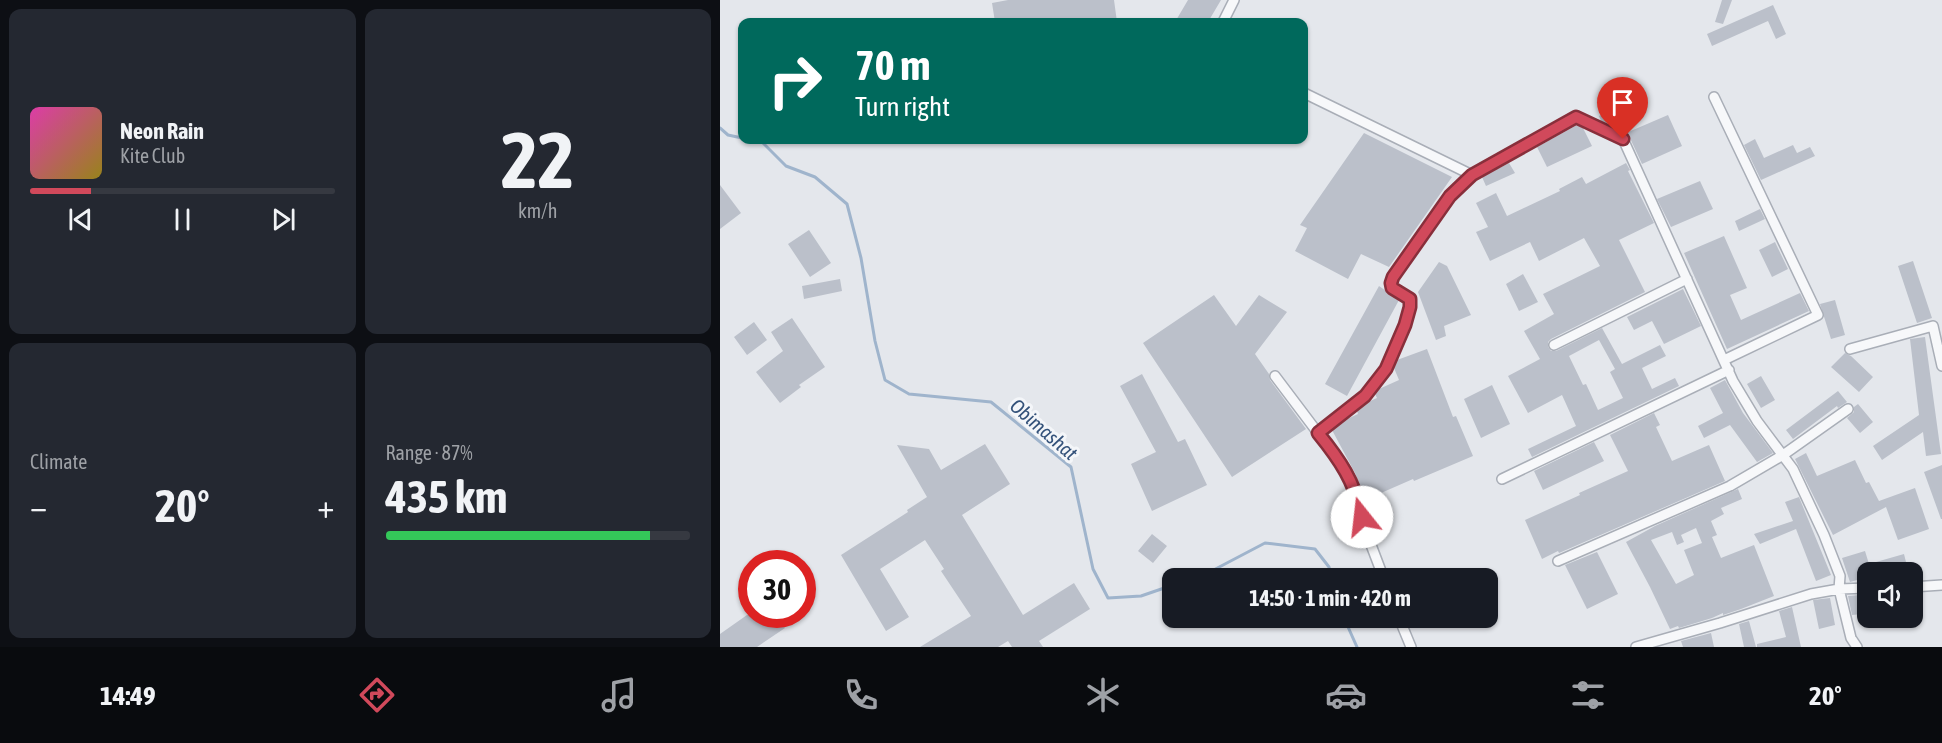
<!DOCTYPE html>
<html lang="en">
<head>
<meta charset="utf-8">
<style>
  :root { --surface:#171b24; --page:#242831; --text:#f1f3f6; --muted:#9ea1a6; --line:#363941; --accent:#d1495b }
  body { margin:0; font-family:"Asap Condensed",sans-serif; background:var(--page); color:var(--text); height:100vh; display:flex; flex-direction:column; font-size:22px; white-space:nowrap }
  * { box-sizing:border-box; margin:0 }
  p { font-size:20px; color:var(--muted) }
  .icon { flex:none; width:33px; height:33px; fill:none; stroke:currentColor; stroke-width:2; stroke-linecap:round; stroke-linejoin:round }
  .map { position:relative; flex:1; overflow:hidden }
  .side { display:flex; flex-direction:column; gap:9px; padding:9px; background:#0d0f14; width:720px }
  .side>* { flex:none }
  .guide { position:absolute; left:18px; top:18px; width:570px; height:126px; border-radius:12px; box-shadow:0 2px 4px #0004; background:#00695c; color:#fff; overflow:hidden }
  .controls { position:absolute; left:1137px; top:562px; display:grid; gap:12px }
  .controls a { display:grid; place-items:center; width:66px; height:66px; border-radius:12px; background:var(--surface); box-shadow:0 2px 4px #0004; font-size:30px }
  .speed { position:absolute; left:18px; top:550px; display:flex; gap:12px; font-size:30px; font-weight:700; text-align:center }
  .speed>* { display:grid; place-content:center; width:78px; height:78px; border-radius:50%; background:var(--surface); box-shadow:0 2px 4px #0004; line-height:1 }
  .speed .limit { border:9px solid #d22; background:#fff; color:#111 }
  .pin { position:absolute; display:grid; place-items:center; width:51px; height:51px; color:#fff; margin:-62px -26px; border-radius:50% 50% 50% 0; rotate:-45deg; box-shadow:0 0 6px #0007 }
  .pin .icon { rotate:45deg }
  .me { position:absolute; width:66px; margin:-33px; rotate:344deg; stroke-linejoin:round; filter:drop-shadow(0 0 4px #0008) }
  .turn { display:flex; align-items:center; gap:21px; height:126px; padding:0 18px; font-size:27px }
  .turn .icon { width:78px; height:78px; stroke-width:2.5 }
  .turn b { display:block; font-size:42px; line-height:51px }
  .big { font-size:45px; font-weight:700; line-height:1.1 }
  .side .card { flex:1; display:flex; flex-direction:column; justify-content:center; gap:9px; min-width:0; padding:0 21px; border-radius:12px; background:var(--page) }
  .side .dial { align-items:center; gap:0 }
  .dial b { font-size:78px; line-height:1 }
  .song { display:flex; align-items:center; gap:18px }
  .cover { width:72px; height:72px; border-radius:9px; background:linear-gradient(135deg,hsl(320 70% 55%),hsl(50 70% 35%)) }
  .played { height:6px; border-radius:3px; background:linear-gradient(90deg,var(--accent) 20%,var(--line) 20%) }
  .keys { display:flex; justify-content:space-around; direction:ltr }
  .heat { display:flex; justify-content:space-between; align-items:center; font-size:33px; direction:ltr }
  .charge { height:9px; border-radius:4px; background:linear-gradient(90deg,#34c759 87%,var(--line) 0) }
  .side .tiles { flex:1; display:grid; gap:9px; grid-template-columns:repeat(2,1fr) }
  .trip { position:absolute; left:442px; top:568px; width:336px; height:60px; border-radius:12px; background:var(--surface); box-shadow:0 2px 4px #0004; font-weight:700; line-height:60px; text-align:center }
  .menu { display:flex; height:96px; justify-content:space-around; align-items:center; background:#090b0e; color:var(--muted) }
  .menu .icon { width:42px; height:42px }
  .menu .on { color:var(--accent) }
  .menu b { font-size:27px; color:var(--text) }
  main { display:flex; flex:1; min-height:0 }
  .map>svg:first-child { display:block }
</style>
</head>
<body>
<main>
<section class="side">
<div class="tiles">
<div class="card">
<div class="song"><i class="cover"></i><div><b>Neon Rain</b><p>Kite Club</p></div></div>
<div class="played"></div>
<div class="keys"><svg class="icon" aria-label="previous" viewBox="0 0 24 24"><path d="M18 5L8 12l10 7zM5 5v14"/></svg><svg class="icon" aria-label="pause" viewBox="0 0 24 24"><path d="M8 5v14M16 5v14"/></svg><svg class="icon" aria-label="next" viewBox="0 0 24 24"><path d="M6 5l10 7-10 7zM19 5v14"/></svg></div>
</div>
<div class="card dial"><b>22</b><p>km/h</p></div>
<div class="card"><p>Climate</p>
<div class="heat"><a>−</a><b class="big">20°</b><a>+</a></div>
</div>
<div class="card"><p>Range · 87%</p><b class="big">435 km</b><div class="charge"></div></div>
</div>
</section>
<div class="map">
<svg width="1222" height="647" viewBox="0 0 1222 647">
  <rect width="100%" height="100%" fill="#e4e7ec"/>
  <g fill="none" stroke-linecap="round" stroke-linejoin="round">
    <!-- stream -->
    <path stroke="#9fb4cc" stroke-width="3" d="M 0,128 L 8,135 L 22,138
      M 33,140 L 41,141 L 66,166 L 95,177 L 127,204 L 141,258 L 155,341 L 165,380 L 189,394 L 271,402 L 351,467 L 373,569 L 388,598 L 421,596 L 453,585
      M 471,579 L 484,575 L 545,543 L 595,549 L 609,567 L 612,579
      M 624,618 L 637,647"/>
  </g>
  <!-- building -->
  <path fill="#bbc0ca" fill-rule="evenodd" d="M 288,0 L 394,0 L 397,22 L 275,22 L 272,3 Z
    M 468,0 L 501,0 L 488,22 L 455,22 Z
    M 1002,0 L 1012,0 L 1003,24 L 995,22 Z
    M 1053,5 L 1066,34 L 1056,39 L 1048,21 L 992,46 L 987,34 Z
    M 895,108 L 902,122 L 894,127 L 881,121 L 879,116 Z
    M 948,115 L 962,146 L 922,164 L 909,136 L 906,133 Z
    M 857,125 L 863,128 L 872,146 L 827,167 L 817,147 Z
    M 644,133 L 732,177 L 669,267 L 641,254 L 628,279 L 575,251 L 587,228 L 580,225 Z
    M 1035,139 L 1044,158 L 1073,145 L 1077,153 L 1090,147 L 1095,156 L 1041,180 L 1024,145 Z
    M 789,163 L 795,173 L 766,186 L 762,177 Z
    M 906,163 L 910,170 L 908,171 L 934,223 L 899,240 L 925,292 L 831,339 L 828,342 L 828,347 L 831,351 L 836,351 L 882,328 L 902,364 L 940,345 L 946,356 L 922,368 L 932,389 L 955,378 L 959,386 L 812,457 L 808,449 L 856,426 L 842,395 L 808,413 L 788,376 L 820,359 L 804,331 L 834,314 L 823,294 L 880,266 L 864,238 L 819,261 L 810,242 L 770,261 L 756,232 L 768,227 L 756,203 L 776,193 L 787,216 L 840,191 L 839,189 L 862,177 L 866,184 ZM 879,340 L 895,369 L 890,372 L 903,398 L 878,410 L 866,384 L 863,385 L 849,356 Z
    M 980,181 L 993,209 L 951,227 L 937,199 Z
    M 0,185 L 21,213 L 0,229 Z
    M 1040,209 L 1045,219 L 1019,231 L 1015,221 Z
    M 89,230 L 111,263 L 90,277 L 68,244 Z
    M 1004,236 L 1027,288 L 1010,295 L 1021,320 L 1080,293 L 1089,311 L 1007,349 L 964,253 Z
    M 1055,242 L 1068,269 L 1052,277 L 1039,250 Z
    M 1193,261 L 1212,318 L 1197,323 L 1178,266 Z
    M 719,262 L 727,266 L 751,315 L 724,326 L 726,336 L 716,340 L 698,292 Z
    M 803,274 L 818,302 L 799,311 L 786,284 Z
    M 120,279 L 122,291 L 84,299 L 82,286 Z
    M 659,286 L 679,300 L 627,396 L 605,384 Z
    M 963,289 L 981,326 L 944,344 L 932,321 L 914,330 L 907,317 Z
    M 494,295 L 516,326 L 539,295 L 567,312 L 535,354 L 549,374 L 550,380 L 586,429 L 512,477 L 423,343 Z
    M 1115,300 L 1125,335 L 1111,339 L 1100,304 Z
    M 72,318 L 105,367 L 79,385 L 81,387 L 60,403 L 36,372 L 63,351 L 51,332 Z
    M 34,322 L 47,340 L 27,355 L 14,337 Z
    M 1205,337 L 1221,454 L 1206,456 L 1203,432 L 1162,460 L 1153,446 L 1199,415 L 1190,339 Z
    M 707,349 L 733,417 L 736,416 L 753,456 L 694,481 L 693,479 L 645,500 L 635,473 L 612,430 L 625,420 L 638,414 L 637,411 L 648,402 L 657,398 L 655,394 L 659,389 L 679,380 L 674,368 L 677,360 Z
    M 1125,353 L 1131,356 L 1153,377 L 1139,392 L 1111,367 Z
    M 422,374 L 458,442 L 465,439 L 487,485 L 432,511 L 411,464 L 436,452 L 400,386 Z
    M 1041,376 L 1055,400 L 1041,408 L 1027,384 Z
    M 1005,380 L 1023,413 L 1053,453 L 1037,462 L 1010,425 L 984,438 L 978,426 L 1003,413 L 990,388 Z
    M 772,385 L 790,424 L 761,438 L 744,399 Z
    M 1118,391 L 1127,402 L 1118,408 L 1117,406 L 1073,439 L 1066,430 Z
    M 1138,404 L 1153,422 L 1140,433 L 1127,418 L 1134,412 L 1134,407 Z
    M 934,413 L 940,425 L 936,427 L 952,461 L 989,445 L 1005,481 L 839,553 L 838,551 L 822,559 L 805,520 L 860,495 L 859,493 L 908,471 L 890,435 Z
    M 874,442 L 884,461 L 823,490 L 814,471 Z
    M 265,444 L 290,484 L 242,515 L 303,615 L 354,583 L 370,609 L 319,641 L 323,647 L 292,647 L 288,641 L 278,647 L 200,647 L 251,616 L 221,571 L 224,569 L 205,540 L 160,569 L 189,617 L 166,631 L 121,555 L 188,512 L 187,510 L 207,497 L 177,445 L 209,449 L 221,470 Z
    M 1086,453 L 1097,476 L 1135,460 L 1146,483 L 1149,482 L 1159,501 L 1195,488 L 1209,529 L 1178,540 L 1166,507 L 1113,535 L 1075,459 Z
    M 1222,465 L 1222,519 L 1221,519 L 1204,472 Z
    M 1018,489 L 1022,499 L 1001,508 L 1004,514 L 991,521 L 997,535 L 992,537 L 1001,558 L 1034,545 L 1054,596 L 1021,609 L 1003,615 L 1003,613 L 992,618 L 959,628 L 958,626 L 950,629 L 930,587 L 906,542 L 935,526 ZM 976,528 L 982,543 L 964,550 L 974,575 L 956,584 L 931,540 L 952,532 L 957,545 L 964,542 L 961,535 Z
    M 1079,497 L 1111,575 L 1096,581 L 1076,529 L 1040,544 L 1034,534 L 1073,521 L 1065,502 Z
    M 432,534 L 447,546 L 433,563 L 418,551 Z
    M 1145,551 L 1149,564 L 1184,554 L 1187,566 L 1161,573 L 1148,573 L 1148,577 L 1130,582 L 1122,558 Z
    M 877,552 L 898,594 L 867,609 L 845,565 Z
    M 1140,595 L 1142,614 L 1132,615 L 1128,596 Z
    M 1110,598 L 1115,625 L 1099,629 L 1093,600 Z
    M 1072,607 L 1081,647 L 1037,647 L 1037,644 L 1066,637 L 1059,611 Z
    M 27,615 L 56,615 L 65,628 L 37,647 L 0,647 L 0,634 Z
    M 1029,621 L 1036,647 L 1024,647 L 1019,624 Z
    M 991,633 L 994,647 L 963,647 L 961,641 Z"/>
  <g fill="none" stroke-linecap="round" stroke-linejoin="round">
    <!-- minor casing -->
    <g stroke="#a9aeb7" stroke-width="12">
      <path id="minor" d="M 503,22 L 514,0
        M 584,93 L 752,175
        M 994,97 L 1098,315 L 1004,360
        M 834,345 L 967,279
        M 1130,349 L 1213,326 L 1222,366
        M 555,376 L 598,433
        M 782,479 L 1009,370
        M 838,561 L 1010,486 L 1063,455 L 1128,409
        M 664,579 L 645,529 L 640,505 L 629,476 L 616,456 L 598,433 L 645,396 L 666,369 L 685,325 L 691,307 L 690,299 L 672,288 L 671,283 L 673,277 L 730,196 L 752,175 L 856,117 L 903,139 L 1013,381 L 1037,421 L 1073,469 L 1104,535 L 1120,576 L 1119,589 L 1131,638 L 1137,647
        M 1192,587 L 1222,585
        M 679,618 L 691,647
        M 916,647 L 1000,623 L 1091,594 L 1119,589 L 1148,588"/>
    </g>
    <!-- minor -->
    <use href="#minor" stroke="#f7f8fa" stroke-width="9"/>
  </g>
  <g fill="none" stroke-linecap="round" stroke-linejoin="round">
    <!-- route casing -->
    <g stroke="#882f3b" stroke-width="15">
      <path id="route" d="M 642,517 C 635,482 620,460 598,433 L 645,396 L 666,369 L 685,325 L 690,307 L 690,299 L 672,288 L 671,283 L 673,277 L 730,196 L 752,175 L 856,117 L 903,139"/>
    </g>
    <!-- route -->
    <use href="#route" stroke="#d1495b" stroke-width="10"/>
  </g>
  <g text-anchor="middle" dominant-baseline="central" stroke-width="6" stroke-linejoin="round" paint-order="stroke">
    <!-- water labels -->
    <g font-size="20" font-style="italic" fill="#34527a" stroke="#f4f6f9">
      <text transform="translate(324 429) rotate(41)">Obimashat</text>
    </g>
  </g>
</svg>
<div class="controls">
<a><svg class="icon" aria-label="sound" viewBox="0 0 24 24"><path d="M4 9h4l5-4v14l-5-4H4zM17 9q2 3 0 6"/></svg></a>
</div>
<div class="speed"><div class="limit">30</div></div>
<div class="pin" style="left:903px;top:139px;background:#d93025"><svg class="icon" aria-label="arrive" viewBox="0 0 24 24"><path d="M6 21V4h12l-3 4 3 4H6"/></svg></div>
<svg class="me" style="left:642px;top:517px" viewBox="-20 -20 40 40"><circle r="19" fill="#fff"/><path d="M0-13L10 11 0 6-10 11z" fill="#d1495b"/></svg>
<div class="trip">14:50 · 1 min · 420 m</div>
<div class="guide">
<div class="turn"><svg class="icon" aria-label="right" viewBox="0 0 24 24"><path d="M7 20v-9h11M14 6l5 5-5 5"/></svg><div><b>70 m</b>Turn right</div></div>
</div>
</div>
</main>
<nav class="menu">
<b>14:49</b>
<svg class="icon on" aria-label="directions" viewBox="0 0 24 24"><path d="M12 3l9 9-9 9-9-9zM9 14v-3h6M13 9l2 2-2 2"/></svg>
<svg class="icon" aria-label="music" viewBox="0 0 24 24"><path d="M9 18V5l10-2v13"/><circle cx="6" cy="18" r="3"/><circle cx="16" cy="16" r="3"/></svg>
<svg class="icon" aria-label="phone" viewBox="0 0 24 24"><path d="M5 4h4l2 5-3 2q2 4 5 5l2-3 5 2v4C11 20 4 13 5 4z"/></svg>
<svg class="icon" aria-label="climate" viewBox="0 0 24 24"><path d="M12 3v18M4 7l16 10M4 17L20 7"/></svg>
<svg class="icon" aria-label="car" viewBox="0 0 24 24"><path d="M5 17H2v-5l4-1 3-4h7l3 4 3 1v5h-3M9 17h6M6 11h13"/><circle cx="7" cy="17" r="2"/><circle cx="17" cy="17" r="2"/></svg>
<svg class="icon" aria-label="filters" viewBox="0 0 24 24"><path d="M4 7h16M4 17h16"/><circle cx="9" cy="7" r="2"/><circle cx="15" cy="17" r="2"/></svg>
<b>20°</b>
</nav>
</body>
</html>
